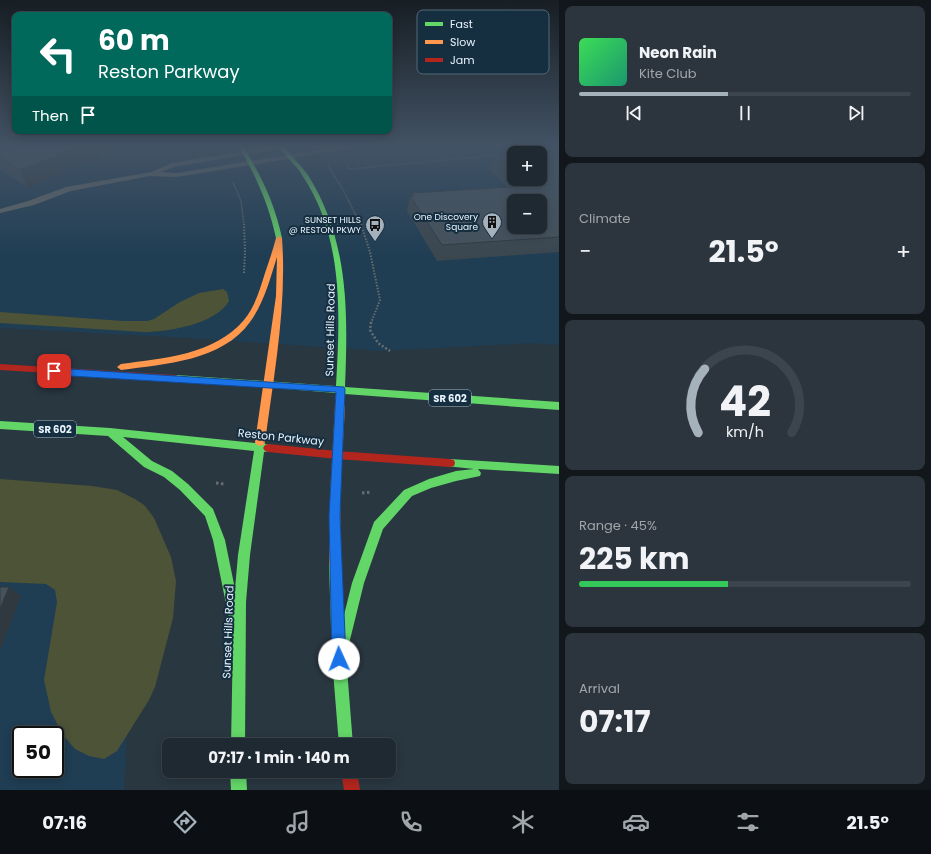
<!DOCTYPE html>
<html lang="en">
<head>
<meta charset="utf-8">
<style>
  :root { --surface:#1f2931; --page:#2c353d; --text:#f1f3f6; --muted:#a1a6ab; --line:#3c454d; --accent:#a5b2bc }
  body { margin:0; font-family:Poppins,sans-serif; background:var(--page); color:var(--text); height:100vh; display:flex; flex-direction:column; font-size:15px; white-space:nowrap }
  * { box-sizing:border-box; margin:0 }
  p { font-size:13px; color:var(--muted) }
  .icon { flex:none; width:22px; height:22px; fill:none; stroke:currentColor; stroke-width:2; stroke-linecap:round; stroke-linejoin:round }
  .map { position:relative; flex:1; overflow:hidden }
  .details { display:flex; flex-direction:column; gap:6px; padding:6px; background:#11171b; width:372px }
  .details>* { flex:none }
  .banner { position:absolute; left:12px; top:12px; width:380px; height:122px; border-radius:8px; box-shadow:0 2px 10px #0003,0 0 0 1px var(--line); background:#00695c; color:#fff; overflow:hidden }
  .buttons { position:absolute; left:507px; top:146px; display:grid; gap:8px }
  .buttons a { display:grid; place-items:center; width:40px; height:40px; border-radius:8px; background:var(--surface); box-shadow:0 2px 10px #0003,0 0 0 1px var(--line); font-size:20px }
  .speed { position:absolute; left:12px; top:726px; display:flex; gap:8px; font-size:20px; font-weight:700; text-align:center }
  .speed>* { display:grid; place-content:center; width:52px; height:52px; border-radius:50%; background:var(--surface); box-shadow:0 2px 10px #0003,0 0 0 1px var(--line); line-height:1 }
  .speed .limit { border:2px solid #111; border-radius:6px; background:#fff; color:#111 }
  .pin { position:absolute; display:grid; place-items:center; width:34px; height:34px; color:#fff; margin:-17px; border-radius:8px; box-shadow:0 2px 6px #0006 }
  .me { position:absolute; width:44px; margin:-22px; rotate:358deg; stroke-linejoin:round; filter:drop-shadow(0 0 3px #0008) }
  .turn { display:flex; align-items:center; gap:14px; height:84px; padding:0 20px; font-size:18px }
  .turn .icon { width:52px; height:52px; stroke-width:2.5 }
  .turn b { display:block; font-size:28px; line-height:34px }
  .then { display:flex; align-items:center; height:38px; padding:0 20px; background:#0003; gap:8px; font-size:15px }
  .big { font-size:30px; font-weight:700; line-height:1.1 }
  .details .card { flex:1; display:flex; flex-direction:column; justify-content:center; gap:6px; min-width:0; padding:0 14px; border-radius:8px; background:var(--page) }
  .details .dial { align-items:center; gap:0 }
  .dial svg { height:104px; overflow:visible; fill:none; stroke:var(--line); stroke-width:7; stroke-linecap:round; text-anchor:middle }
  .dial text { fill:var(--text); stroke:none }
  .song { display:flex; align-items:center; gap:12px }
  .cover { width:48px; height:48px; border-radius:6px; background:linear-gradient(135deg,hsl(130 70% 55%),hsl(160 70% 35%)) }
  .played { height:4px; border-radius:2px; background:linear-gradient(90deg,var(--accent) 45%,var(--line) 45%) }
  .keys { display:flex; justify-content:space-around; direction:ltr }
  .heat { display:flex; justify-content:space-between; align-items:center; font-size:22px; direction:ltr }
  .charge { height:6px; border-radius:3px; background:linear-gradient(90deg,#34c759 45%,var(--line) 0) }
  .trip { position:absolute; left:162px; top:738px; width:234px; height:40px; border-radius:8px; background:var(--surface); box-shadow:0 2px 10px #0003,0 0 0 1px var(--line); font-weight:700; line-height:40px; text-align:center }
  .dock { display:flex; height:64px; justify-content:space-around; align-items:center; background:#0c1014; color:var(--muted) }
  .dock .icon { width:28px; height:28px }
  .dock .current { color:var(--accent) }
  .dock b { font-size:18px; color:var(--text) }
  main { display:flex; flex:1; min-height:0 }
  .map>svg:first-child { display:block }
</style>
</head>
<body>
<main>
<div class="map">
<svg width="559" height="790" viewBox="0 0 559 790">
  <rect width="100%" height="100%" fill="#293741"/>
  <!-- built -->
  <path fill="#1f3d53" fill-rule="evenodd" d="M 0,147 L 559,147 L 559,345 L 532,343 L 381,351 L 188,338 L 0,328 ZM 514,153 L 540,153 L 540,179 L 514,179 ZM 514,201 L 540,201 L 540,227 L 514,227 Z
    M 0,524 L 137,533 L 124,790 L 0,790 ZM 21,735 L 55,735 L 55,769 L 21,769 Z"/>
  <!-- green -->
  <path fill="#4d5336" d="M 223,289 L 227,292 L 229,301 C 216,324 168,332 144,332 L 0,323 L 0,312 L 123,321 L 147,321 L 154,319 L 180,302 L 199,293 Z
    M 0,479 L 92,486 L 117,490 L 135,499 L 144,505 L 149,511 L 154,518 L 171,557 L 176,581 L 173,618 L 155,687 L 149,700 L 117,751 L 104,759 L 89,756 L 75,749 L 63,735 L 51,712 L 44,680 L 57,602 L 55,590 L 46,584 L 0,582 Z"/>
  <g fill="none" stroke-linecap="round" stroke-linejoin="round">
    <!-- path-far3 -->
    <path stroke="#686e70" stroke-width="1.5" stroke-dasharray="1 1" stroke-linecap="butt" d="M 503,154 L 514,153
      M 101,156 L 106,159
      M 346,163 L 350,169 L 498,155
      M 328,166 L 343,190 L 361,225
      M 233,182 L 241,201 L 244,225"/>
    <!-- path-far2 -->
    <path stroke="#686e70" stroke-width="2" stroke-dasharray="1.5 1.5" stroke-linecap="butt" d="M 361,224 L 370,252 L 380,300 L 371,323
      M 244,273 L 245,252 L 244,224"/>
    <!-- path-far1 -->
    <path stroke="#686e70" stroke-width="2.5" stroke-dasharray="2 2" stroke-linecap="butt" d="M 371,322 L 370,330 L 378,343 L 390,351"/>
    <!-- path -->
    <path stroke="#686e70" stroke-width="3" stroke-dasharray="2.5 2.5" stroke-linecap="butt" d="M 216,483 L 224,484
      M 362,493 L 372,492"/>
    <!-- lane -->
    <path fill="#636868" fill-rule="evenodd" d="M 267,147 L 281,147 L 278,149 L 174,167 L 161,172 L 177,173 L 336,147 L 351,147 L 348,149 L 177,177 L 150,176 L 71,191 L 34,205 L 0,213 L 0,209 L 28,201 L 66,187 L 151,172 L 172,163 Z
      M 529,147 L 536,147 L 543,153 L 540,155 L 540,153 L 536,153 Z"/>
    <!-- fast -->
    <path fill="#63d668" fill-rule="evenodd" d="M 239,147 L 243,147 C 262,176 275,205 282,238 L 281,239 L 276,238 C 269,205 256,176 239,147 Z
      M 279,147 L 284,147 C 291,156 301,165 308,175 C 349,241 348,311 345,387 L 559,402 L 559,410 L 345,394 L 343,409 L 337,409 L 335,406 L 336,393 L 173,380 L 172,378 L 176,375 L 336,386 C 340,315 344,237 302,175 C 296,165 286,157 279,147 Z
      M 0,421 L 110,428 L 255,443 L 257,439 L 260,438 L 263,439 L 265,444 L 271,445 L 273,448 L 271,451 L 264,452 L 250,555 L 246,602 L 245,745 L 231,745 L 233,638 L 213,540 L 205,516 L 180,490 L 164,477 L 144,467 L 108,436 L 0,429 ZM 123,437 L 254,451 L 238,555 L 235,589 L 225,540 L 213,509 L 188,484 L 172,471 L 152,461 Z
      M 450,459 L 559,466 L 559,474 L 478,469 L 481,473 L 480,476 L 456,481 L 431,488 L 412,496 L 383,529 L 364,583 L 346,656 L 353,745 L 339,745 L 332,659 L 329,565 L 331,561 L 335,559 L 339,561 L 341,565 L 344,615 L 352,583 L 374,522 L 404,490 L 429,479 L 456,471 L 474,469 L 446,466 L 445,463 L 446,460 Z
      M 230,771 L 246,771 L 247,790 L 231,790 Z"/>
    <!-- slow -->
    <path fill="#ff974d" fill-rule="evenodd" d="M 279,236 L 282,238 C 287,306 274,374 265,442 L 263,445 L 260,446 L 257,445 L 255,442 L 276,296 L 277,257 C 270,279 264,303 250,322 C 222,361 165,364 121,370 L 117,367 L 121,364 C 164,358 214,355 244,320 C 255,307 260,289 265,273 C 269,261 273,250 276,238 Z
      M 340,402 L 343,403 L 345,406 L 340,496 L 341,565 L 339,569 L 335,571 L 331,569 L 329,565 L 330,496 L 335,406 L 337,403 Z"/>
    <!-- jam -->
    <path fill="#b3261e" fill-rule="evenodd" d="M 0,364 L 176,375 L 180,378 L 176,381 L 0,370 Z
      M 268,444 L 337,451 L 450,459 L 454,460 L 455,463 L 454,466 L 450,467 L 337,459 L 268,452 L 265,451 L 263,448 L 265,445 Z
      M 341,771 L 357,771 L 360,790 L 344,790 Z"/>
  </g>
  <!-- wall -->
  <path fill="#3b474f" d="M 0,147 L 64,170 L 65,172 L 27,187 L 0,169 Z
    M 559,151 L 559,252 L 437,261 L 407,211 L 410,196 L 411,196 L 412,193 L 507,187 L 490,169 L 495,155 L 514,153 L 514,179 L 540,179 Z"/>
  <!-- shaded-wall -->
  <path fill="#303940" d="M 75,147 L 124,147 L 64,170 L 65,172 L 27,187 L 20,170 L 56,154 Z
    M 9,587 L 21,596 L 0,651 L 0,609 Z"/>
  <!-- building -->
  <path fill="#45525c" stroke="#303940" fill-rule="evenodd" d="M 0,147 L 75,147 L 56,154 L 59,155 L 20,170 L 0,157 Z
    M 558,151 L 559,151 L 559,237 L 442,245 L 410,196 L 414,196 L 412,193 L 526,186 L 520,179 L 540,179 L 540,153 L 520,153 ZM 514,201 L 540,201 L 540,227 L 514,227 Z
    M 514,153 L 514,173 L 495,155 Z
    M 0,587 L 9,587 L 0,609 Z"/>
  <!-- sky -->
  <linearGradient id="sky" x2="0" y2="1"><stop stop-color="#171e24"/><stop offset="0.57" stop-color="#435365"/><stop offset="1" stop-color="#435365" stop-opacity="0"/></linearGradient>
  <rect width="559" height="258" fill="url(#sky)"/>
  <!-- route -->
  <path fill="#1a73e8" stroke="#114b97" d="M 54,368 L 344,387 L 345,389 L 340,516 L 346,659 L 344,664 L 339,666 L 334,664 L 332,659 L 329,516 L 336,392 L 54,375 L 49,371 Z"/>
  <!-- icons -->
  <defs>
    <g id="building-pin" transform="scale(1)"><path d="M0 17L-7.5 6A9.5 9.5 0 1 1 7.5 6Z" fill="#a5b2bc" stroke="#152e40"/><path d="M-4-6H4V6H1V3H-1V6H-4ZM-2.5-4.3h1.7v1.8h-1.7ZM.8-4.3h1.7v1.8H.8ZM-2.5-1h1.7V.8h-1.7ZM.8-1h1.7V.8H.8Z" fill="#111"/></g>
    <g id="bus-pin" transform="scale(1)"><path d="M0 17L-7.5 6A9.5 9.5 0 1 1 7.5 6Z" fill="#a5b2bc" stroke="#152e40"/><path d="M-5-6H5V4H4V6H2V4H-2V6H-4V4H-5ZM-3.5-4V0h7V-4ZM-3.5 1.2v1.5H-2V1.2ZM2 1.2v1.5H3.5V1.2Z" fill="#111"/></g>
  </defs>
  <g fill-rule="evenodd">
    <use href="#building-pin" x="492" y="222"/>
    <use href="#bus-pin" x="375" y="225"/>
  </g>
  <g text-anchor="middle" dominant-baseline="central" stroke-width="4" stroke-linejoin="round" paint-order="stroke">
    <!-- far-poi labels -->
    <g font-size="9" fill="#e8f4fe" stroke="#152e40" text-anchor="end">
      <text x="478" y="217">One Discovery<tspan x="478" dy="10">Square</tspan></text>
      <text x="361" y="220">SUNSET HILLS<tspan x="361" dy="10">@ RESTON PKWY</tspan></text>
    </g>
    <!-- shield labels -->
    <g fill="#152e40" stroke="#a9b9c5" stroke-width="1">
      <rect x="429" y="390" width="42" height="16" rx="3"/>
      <rect x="34" y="421" width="42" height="16" rx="3"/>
    </g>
    <g font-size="10" font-weight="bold" fill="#e8f4fe">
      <text x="450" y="398">SR 602</text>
      <text x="55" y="429">SR 602</text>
    </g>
    <!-- street labels -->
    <g font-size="11" fill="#e8f4fe" stroke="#152e40">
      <text transform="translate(330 330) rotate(-89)">Sunset Hills Road</text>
      <text transform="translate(281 437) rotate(6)">Reston Parkway</text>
      <text transform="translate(228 632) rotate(-88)">Sunset Hills Road</text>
    </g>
  </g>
  <!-- legend -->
  <rect x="417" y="10" width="132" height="64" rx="6" fill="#152e40" stroke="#546979" stroke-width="1"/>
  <rect x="425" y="22" width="18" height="4" fill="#63d668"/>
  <rect x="425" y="40" width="18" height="4" fill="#ff974d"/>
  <rect x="425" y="58" width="18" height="4" fill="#b3261e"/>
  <g font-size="11" fill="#e8f4fe">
    <text x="450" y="28">Fast</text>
    <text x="450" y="46">Slow</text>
    <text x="450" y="64">Jam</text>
  </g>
</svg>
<div class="buttons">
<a>+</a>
<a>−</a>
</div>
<div class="speed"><div class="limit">50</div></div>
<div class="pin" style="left:54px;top:371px;background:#d93025"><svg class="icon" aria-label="arrive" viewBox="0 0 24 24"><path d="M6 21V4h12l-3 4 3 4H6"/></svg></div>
<svg class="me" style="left:339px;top:659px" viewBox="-20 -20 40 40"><circle r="19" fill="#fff"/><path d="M0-13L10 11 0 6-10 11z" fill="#1a73e8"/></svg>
<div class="trip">07:17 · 1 min · 140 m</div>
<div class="banner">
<div class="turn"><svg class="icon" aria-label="left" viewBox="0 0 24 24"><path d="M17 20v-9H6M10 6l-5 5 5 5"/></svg><div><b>60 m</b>Reston Parkway</div></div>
<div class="then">Then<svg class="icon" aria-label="arrive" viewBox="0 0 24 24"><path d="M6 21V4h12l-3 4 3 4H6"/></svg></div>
</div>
</div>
<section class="details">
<div class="card">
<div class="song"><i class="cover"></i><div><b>Neon Rain</b><p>Kite Club</p></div></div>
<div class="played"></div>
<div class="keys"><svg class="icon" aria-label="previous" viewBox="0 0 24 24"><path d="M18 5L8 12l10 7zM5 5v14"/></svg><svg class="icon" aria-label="pause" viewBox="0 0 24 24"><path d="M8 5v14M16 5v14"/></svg><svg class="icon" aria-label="next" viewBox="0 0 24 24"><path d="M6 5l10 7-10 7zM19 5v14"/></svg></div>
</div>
<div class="card"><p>Climate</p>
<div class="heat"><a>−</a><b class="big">21.5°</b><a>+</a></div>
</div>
<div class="card dial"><svg viewBox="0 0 100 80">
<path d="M14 69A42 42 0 1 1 86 69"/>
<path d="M14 69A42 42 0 0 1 19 20" stroke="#a5b2bc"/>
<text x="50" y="56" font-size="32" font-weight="700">42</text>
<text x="50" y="72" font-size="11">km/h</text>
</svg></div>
<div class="card"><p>Range · 45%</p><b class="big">225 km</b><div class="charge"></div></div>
<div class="card"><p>Arrival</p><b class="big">07:17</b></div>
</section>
</main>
<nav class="dock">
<b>07:16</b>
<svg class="icon current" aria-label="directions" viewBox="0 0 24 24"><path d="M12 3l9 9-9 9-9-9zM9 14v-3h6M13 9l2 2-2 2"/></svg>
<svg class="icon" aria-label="music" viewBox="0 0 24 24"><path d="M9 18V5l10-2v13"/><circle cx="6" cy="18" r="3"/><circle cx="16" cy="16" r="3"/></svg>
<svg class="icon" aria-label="phone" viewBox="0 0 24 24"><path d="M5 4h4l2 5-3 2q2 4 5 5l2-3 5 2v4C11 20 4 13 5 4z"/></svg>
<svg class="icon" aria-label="climate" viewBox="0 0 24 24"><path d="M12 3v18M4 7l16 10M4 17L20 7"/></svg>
<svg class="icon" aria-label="car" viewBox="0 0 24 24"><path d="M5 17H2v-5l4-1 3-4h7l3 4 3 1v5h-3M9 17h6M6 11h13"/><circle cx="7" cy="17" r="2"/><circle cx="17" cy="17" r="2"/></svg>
<svg class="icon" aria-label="filters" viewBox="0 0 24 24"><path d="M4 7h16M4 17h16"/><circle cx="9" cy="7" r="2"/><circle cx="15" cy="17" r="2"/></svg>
<b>21.5°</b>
</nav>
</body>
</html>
